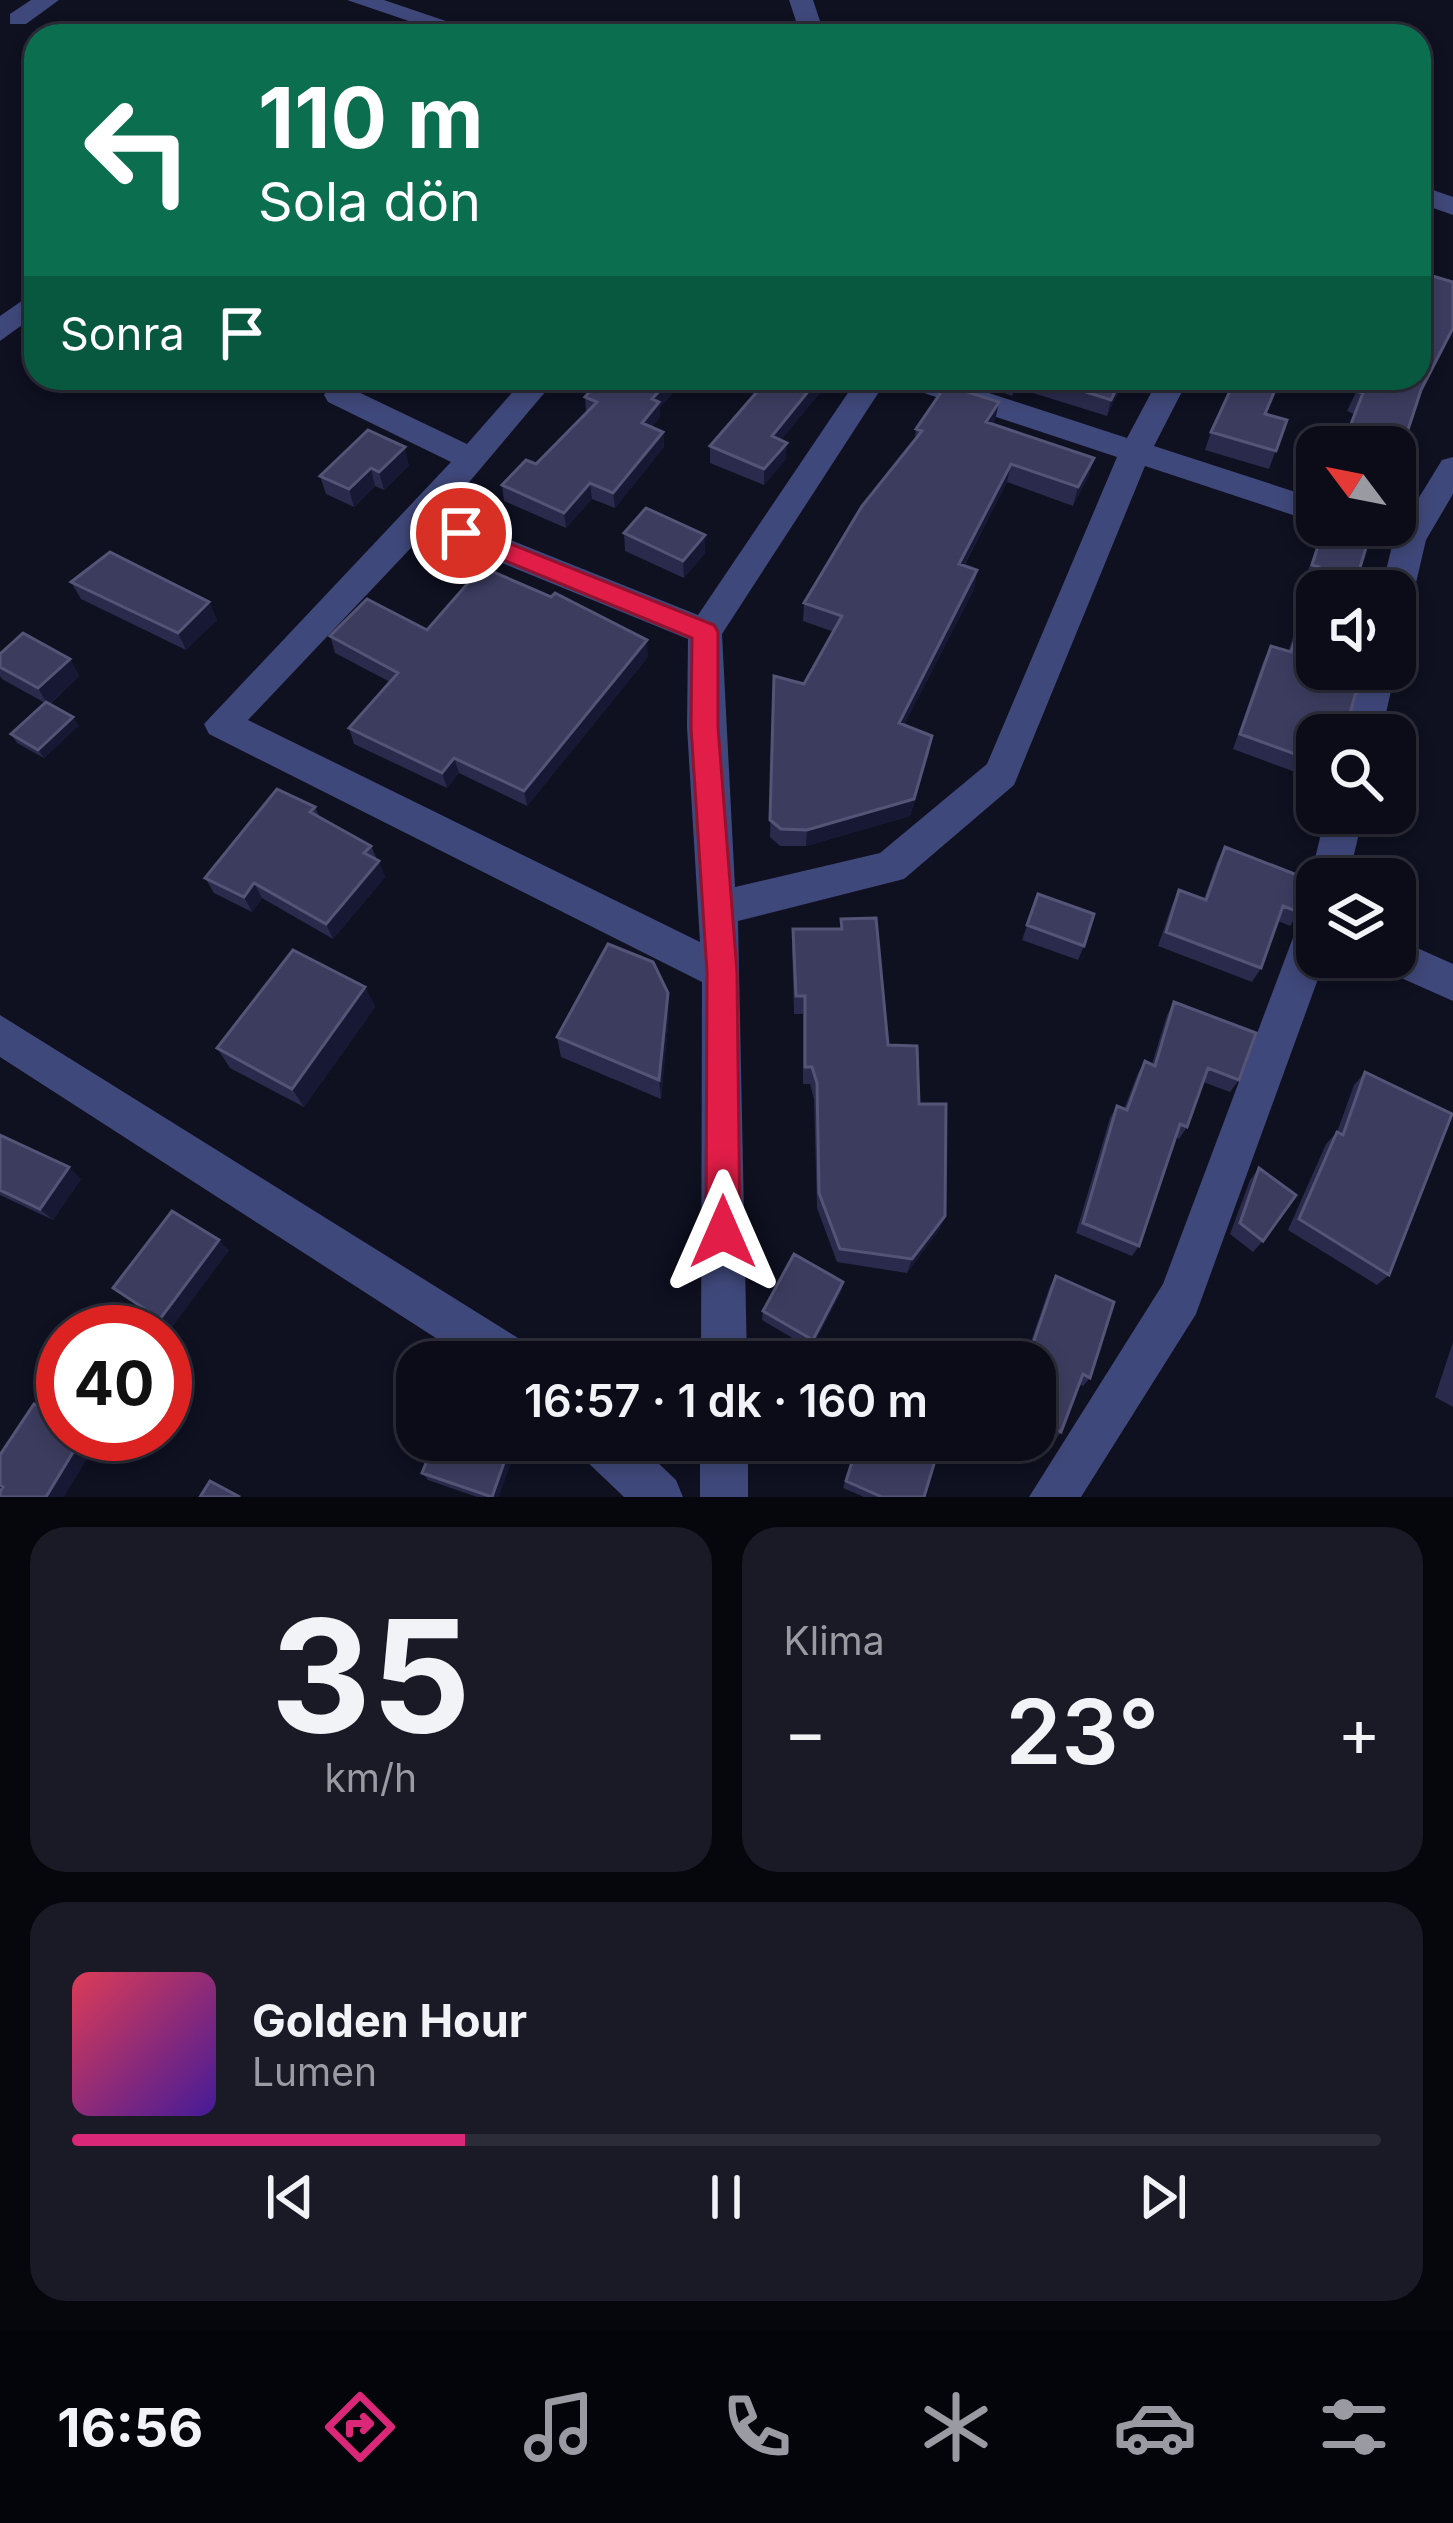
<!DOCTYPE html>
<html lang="tr">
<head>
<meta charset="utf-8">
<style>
  :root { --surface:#0b0c18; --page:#191a25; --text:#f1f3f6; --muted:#9a9ba2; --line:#2b2c37; --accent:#db2777 }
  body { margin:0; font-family:Inter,sans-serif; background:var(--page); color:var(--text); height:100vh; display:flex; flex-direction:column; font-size:45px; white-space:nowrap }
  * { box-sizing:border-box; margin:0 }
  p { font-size:39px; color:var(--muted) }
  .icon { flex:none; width:66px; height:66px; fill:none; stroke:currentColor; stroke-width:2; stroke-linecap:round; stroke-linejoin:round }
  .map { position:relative; height:1497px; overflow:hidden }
  .panel { display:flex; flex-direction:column; gap:30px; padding:30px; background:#06070d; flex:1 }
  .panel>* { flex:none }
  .banner { position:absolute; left:24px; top:24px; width:1407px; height:366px; border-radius:36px; box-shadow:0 6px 18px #0003,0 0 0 3px var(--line); background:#0b6e4f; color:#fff; overflow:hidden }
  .needle { width:78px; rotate:302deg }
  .controls { position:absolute; left:1296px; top:426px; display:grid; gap:24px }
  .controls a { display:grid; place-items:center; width:120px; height:120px; border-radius:24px; background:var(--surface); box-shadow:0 6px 18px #0003,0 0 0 3px var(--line); font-size:60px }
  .speed { position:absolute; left:36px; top:1305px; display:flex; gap:24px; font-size:60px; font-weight:700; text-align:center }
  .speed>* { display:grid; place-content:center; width:156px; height:156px; border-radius:50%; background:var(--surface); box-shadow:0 6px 18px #0003,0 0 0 3px var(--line); line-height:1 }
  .speed .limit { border:18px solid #d22; background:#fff; color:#111 }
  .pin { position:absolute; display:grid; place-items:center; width:102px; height:102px; color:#fff; margin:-51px; border:6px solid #fff; border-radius:50%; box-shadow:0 3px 12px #0007 }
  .me { position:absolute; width:132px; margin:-66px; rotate:0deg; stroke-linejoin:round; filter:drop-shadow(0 0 9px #0008) }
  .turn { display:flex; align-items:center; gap:42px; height:252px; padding:0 36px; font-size:54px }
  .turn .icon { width:156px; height:156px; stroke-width:2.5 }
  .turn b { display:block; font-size:84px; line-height:102px }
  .then { display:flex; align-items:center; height:114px; padding:0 36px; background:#0003; gap:24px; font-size:45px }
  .big { font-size:90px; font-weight:600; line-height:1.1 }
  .panel .card { flex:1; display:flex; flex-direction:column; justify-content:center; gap:18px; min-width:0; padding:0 42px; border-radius:36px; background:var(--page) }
  .panel .dial { align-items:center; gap:0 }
  .dial b { font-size:156px; line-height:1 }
  .song { display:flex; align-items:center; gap:36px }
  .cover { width:144px; height:144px; border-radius:18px; background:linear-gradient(135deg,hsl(350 70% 55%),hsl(260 70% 35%)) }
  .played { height:12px; border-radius:6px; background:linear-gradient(90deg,var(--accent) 30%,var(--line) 30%) }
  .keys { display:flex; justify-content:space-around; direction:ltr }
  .heat { display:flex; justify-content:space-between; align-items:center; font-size:66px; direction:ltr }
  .panel .tiles { flex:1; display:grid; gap:30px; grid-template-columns:1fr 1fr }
  .card:last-child { grid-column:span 2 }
  .trip { position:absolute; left:396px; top:1341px; width:660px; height:120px; border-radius:36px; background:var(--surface); box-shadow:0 6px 18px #0003,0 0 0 3px var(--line); font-weight:600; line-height:120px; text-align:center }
  .tabs { display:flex; height:192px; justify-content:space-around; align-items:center; background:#04050a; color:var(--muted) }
  .tabs .icon { width:84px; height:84px }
  .tabs .selected { color:var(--accent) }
  .tabs b { font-size:54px; color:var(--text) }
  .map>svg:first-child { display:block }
</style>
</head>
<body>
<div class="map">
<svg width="1453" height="1497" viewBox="0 0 1453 1497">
  <rect width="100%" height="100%" fill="#0f1020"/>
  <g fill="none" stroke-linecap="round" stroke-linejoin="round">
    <!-- minor -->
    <path fill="#3f487a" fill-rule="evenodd" d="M 31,0 L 59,0 L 26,24 L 10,24 L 10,14 Z
      M 347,0 L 384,0 L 490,36 L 453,36 Z
      M 789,0 L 813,0 L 825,36 L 801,36 Z
      M 1419,185 L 1453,197 L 1453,215 L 1419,203 Z
      M 36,291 L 36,315 L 0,341 L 0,316 Z
      M 525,378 L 557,378 L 443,513 L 698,615 L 858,378 L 888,378 L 722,634 L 735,887 L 880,853 L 987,764 L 1117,457 L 900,385 L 896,378 L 943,378 L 1127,438 L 1159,378 L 1189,378 L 1154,446 L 1317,499 L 1317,523 L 1145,466 L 1014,785 L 904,879 L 738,921 L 747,1362 L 701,1362 L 702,982 L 209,734 L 204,724 L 451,462 L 328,402 L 324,395 L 328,388 L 350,388 L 467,444 ZM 426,532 L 688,639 L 687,727 L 700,942 L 248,720 Z
      M 1453,457 L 1453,494 L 1426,540 L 1412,600 L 1407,609 L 1395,613 L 1395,591 L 1381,591 L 1392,546 L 1353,533 L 1348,525 L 1402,525 L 1442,460 Z
      M 1395,666 L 1396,669 L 1381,735 L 1345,735 L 1362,669 Z
      M 1326,813 L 1364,813 L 1348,879 L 1317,879 L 1317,891 L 1310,879 Z
      M 1317,910 L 1317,957 L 1326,957 L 1196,1314 L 1081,1497 L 1029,1497 L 1163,1284 L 1297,927 L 1303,915 Z
      M 1395,938 L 1453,964 L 1453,1001 L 1381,969 L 1376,957 L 1395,957 Z
      M 0,1015 L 531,1346 L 538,1362 L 473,1362 L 0,1057 Z
      M 575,1440 L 634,1440 L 676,1480 L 683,1497 L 624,1497 L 582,1457 Z
      M 700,1440 L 748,1440 L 748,1497 L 700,1497 Z"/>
  </g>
  <!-- wall -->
  <path fill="#2a2a4c" d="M 602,378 L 686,378 L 660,407 L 660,417 L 652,427 L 663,432 L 664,447 L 615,508 L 592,499 L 566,528 L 504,501 L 502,485 L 536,464 L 586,412 L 585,397 Z
    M 760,378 L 832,378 L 781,440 L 786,459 L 764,485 L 710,463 L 710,446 L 755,394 L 755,383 Z
    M 967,378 L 1125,378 L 1107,416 L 1017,388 L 1012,396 Z
    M 1363,378 L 1420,393 L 1405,439 L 1395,459 L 1395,447 L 1340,447 L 1354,414 L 1347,411 Z
    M 999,402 L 993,425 L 1094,458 L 1088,477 L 1073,506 L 1007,482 L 964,566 L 977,570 L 974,589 L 904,725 L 929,753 L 910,816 L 806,846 L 780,846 L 770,837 L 774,676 L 804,684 L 834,632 L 803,621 L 804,603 L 915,440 L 916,429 Z
    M 1265,414 L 1287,420 L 1269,469 L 1205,450 L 1211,432 Z
    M 368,430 L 409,465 L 384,490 L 375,486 L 354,507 L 326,494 L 320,476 Z
    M 1324,527 L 1317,591 L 1317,780 L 1233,749 L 1263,662 L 1271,646 L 1288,652 L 1311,583 L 1304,581 Z
    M 624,533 L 705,553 L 684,578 L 625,551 Z
    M 71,582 L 209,602 L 217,620 L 186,650 L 81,599 Z
    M 427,630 L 648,657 L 527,806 L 459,773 L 447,788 L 354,744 L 349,728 L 390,682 L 335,653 L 330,636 Z
    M 0,654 L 70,659 L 79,676 L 50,704 L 73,717 L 78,726 L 44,758 L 17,743 L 11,734 L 45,703 L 2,679 L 0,676 Z
    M 315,807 L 319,816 L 371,846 L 385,877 L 333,939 L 262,898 L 252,912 L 214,893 L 205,878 Z
    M 1225,847 L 1299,912 L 1290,926 L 1278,921 L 1261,968 L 1252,982 L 1158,946 L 1172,905 L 1179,890 L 1204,899 L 1217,862 Z
    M 1038,894 L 1084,946 L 1078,960 L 1022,940 Z
    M 841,919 L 888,1045 L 919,1104 L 945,1216 L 939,1230 L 907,1273 L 837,1262 L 817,1208 L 814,1099 L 810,1084 L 803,1084 L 803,1014 L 794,1014 L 792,948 L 793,929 L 840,929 Z
    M 365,987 L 375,1007 L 304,1107 L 230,1068 L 217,1048 Z
    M 1174,1002 L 1239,1080 L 1230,1092 L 1203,1082 L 1187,1127 L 1179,1139 L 1176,1137 L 1139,1246 L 1132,1256 L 1076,1233 L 1110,1118 L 1117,1106 L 1124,1109 L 1138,1073 L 1145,1061 L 1152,1064 L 1167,1015 Z
    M 669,1014 L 661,1099 L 561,1057 L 557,1037 Z
    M 1365,1072 L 1389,1275 L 1377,1285 L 1288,1230 L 1326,1144 L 1337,1132 L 1354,1085 Z
    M 0,1135 L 81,1179 L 53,1220 L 0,1195 Z
    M 1259,1168 L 1263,1241 L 1253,1252 L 1230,1234 L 1250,1180 Z
    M 229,1250 L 171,1328 L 113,1288 Z
    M 1056,1276 L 1090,1378 L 1083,1386 L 1079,1384 L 1061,1432 L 1055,1440 L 1035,1429 L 1035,1362 L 1013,1362 L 1019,1353 L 1026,1356 L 1050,1286 Z
    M 843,1282 L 841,1292 L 811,1349 L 762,1320 L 763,1311 Z
    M 1453,1342 L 1453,1407 L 1435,1397 Z
    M 859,1440 L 924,1497 L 864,1497 L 843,1488 Z
    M 422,1473 L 499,1497 L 477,1497 L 428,1480 Z"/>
  <!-- shaded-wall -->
  <path fill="#171833" d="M 671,378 L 686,378 L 660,407 L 660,417 L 643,439 L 642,423 L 652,399 Z
    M 819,378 L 832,378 L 771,453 L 772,436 Z
    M 1016,378 L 1019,378 L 1017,388 L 1012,396 Z
    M 1122,378 L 1125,378 L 1107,416 L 1111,400 Z
    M 999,402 L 995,421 L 982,441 L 986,422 Z
    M 663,432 L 664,447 L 615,508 L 613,493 Z
    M 787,443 L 786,459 L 764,485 L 764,469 Z
    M 405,447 L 409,465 L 384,490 L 379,472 Z
    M 1094,458 L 1088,477 L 1073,506 L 1078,487 Z
    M 1011,464 L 1007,482 L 955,582 L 959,564 Z
    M 371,468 L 375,486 L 354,507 L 349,489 Z
    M 590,483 L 592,499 L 566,528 L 564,513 Z
    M 705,535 L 705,553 L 684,578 L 683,561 Z
    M 977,570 L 974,589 L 896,741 L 899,723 Z
    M 209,602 L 217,620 L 186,650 L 178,633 Z
    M 647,640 L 648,657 L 527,806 L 524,791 Z
    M 70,659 L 79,676 L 48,705 L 38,688 Z
    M 73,717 L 78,726 L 44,758 L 38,750 Z
    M 932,736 L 910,816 L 806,846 L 807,830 Z
    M 454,758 L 459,773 L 447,788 L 442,773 Z
    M 379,861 L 385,877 L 333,939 L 326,924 Z
    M 254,883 L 262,898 L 252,912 L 244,897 Z
    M 365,987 L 375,1007 L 304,1107 L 292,1089 Z
    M 668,993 L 669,1014 L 661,1099 L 659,1080 Z
    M 69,1167 L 81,1179 L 53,1220 L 40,1209 Z
    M 945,1216 L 939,1230 L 907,1273 L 912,1259 Z
    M 219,1240 L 229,1250 L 171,1328 L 160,1319 Z
    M 843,1282 L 841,1292 L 811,1349 L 813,1340 Z
    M 84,1434 L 102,1434 L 64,1497 L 46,1497 Z
    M 512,1440 L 519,1440 L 499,1497 L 492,1497 Z"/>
  <!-- building -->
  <path fill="#3c3c5f" stroke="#545477" stroke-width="3" d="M 1419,272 L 1453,282 L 1453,328 L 1421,390 L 1405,439 L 1398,437 L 1395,449 L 1395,447 L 1342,447 L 1363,393 L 1356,391 L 1363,378 L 1419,378 Z
    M 602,378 L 671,378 L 652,399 L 659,402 L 642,423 L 663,432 L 613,493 L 590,483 L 564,513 L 502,485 L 526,460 L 536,464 L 597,402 L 585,397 Z
    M 760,378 L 819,378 L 772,436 L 787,443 L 764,469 L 710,446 L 762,386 L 755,383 Z
    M 1042,378 L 1122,378 L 1111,400 Z
    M 1236,378 L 1280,378 L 1265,414 L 1287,420 L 1276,451 L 1211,432 Z
    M 946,385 L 999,402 L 986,422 L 1094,458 L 1078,487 L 1011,464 L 959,564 L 977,570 L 899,723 L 932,736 L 914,799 L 807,830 L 781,829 L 770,820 L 774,676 L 804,684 L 842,616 L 804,603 L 862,506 L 922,431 L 916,429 Z
    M 368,430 L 405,447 L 379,472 L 371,468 L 349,489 L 320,476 Z
    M 646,508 L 705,535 L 683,561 L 624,533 Z
    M 1324,527 L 1368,541 L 1353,591 L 1317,591 L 1317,669 L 1345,669 L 1361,674 L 1344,735 L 1317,735 L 1317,762 L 1240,734 L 1271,646 L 1291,652 L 1319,567 L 1312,565 Z
    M 110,552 L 209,602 L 178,633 L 71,582 Z
    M 482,567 L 551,597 L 555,593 L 647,640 L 524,791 L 454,758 L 442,773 L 349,728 L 398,673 L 330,636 L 367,599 L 427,630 Z
    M 23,633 L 70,659 L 38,688 L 0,667 L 0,654 Z
    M 46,702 L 73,717 L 38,750 L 11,734 Z
    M 277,789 L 315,807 L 310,812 L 371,846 L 364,853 L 379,861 L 326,924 L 254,883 L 244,897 L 205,878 Z
    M 1225,847 L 1310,880 L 1299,912 L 1283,906 L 1261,968 L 1166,932 L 1179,890 L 1206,900 Z
    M 1038,894 L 1094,914 L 1084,946 L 1027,925 Z
    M 876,918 L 888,1045 L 917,1046 L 919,1104 L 946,1104 L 945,1216 L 912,1259 L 840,1249 L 819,1193 L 817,1083 L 812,1067 L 805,1067 L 805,996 L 796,996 L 793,929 L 842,929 L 841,919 Z
    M 608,944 L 653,962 L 668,993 L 659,1080 L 557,1037 Z
    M 293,950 L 365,987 L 292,1089 L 217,1048 Z
    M 1174,1002 L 1256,1033 L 1239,1080 L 1208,1068 L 1187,1127 L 1180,1124 L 1139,1246 L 1083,1223 L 1117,1106 L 1127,1110 L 1145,1061 L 1155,1066 Z
    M 1365,1072 L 1452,1114 L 1389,1275 L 1299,1219 L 1337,1132 L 1343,1135 Z
    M 0,1135 L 69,1167 L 40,1209 L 0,1190 Z
    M 1259,1168 L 1296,1195 L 1263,1241 L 1240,1223 Z
    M 172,1211 L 219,1240 L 160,1319 L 113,1288 Z
    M 794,1254 L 843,1282 L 813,1340 L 763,1311 Z
    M 1056,1276 L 1114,1302 L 1090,1378 L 1083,1374 L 1061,1432 L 1035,1418 L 1035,1362 L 1015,1362 L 1019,1353 L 1028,1358 Z
    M 53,1401 L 63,1405 L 63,1434 L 84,1434 L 46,1497 L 0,1497 L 0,1492 L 3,1487 L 0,1485 L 0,1455 L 34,1404 L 47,1410 Z
    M 435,1440 L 512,1440 L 492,1497 L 422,1473 Z
    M 859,1440 L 931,1440 L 940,1444 L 924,1497 L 882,1497 L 846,1481 Z
    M 210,1481 L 240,1497 L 200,1497 Z"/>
  <!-- route -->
  <path fill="#e11d48" stroke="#92132f" stroke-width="3" d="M 461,524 L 714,625 L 718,632 L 718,727 L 737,972 L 740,1232 L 735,1244 L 723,1249 L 711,1244 L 706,1232 L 707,972 L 691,727 L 692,638 L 453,539 L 453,527 Z"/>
</svg>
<div class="controls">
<a><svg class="needle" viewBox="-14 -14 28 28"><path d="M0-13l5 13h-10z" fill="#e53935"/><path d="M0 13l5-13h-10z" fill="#9a9ba2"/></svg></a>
<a><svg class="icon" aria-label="sound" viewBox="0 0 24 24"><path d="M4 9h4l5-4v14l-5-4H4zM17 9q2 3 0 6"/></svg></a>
<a><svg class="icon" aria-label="search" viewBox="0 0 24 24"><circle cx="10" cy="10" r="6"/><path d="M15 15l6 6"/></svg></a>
<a><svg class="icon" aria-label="layers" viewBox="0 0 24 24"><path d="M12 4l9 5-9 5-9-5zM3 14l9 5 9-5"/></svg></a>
</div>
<div class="speed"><div class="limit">40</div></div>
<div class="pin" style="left:461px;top:533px;background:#d93025"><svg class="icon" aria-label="arrive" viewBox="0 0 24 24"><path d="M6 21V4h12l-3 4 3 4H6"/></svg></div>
<svg class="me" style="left:723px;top:1232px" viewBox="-20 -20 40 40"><path d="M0-17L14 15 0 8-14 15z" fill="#e11d48" stroke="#fff" stroke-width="4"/></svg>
<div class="trip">16:57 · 1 dk · 160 m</div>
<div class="banner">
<div class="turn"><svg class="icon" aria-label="left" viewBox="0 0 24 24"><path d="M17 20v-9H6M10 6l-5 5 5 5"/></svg><div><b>110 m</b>Sola dön</div></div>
<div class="then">Sonra<svg class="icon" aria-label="arrive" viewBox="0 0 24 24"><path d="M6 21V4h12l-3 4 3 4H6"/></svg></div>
</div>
</div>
<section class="panel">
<div class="tiles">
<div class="card dial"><b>35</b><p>km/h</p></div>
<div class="card"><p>Klima</p>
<div class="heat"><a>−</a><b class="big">23°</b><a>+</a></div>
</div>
<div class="card">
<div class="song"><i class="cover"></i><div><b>Golden Hour</b><p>Lumen</p></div></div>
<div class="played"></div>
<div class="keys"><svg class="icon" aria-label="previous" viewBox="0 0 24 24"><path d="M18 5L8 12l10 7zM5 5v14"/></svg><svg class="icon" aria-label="pause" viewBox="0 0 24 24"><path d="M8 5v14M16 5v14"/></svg><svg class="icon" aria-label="next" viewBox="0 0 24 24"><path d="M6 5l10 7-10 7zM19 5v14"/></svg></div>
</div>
</div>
</section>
<nav class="tabs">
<b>16:56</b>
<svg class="icon selected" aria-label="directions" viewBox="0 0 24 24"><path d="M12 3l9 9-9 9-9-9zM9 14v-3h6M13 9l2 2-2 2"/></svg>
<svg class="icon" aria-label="music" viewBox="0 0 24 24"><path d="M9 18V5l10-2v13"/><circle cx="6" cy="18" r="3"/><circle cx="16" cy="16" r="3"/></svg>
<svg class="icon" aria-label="phone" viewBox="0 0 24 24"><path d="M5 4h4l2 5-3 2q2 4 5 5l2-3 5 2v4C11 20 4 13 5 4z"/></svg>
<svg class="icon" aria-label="climate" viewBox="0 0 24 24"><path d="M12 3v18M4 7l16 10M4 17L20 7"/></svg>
<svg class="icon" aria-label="car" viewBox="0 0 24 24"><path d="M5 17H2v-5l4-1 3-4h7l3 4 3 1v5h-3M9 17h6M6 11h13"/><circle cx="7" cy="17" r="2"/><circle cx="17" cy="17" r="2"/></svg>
<svg class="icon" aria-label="filters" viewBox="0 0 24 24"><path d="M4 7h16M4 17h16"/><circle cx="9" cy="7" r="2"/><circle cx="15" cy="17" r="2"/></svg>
</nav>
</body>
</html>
